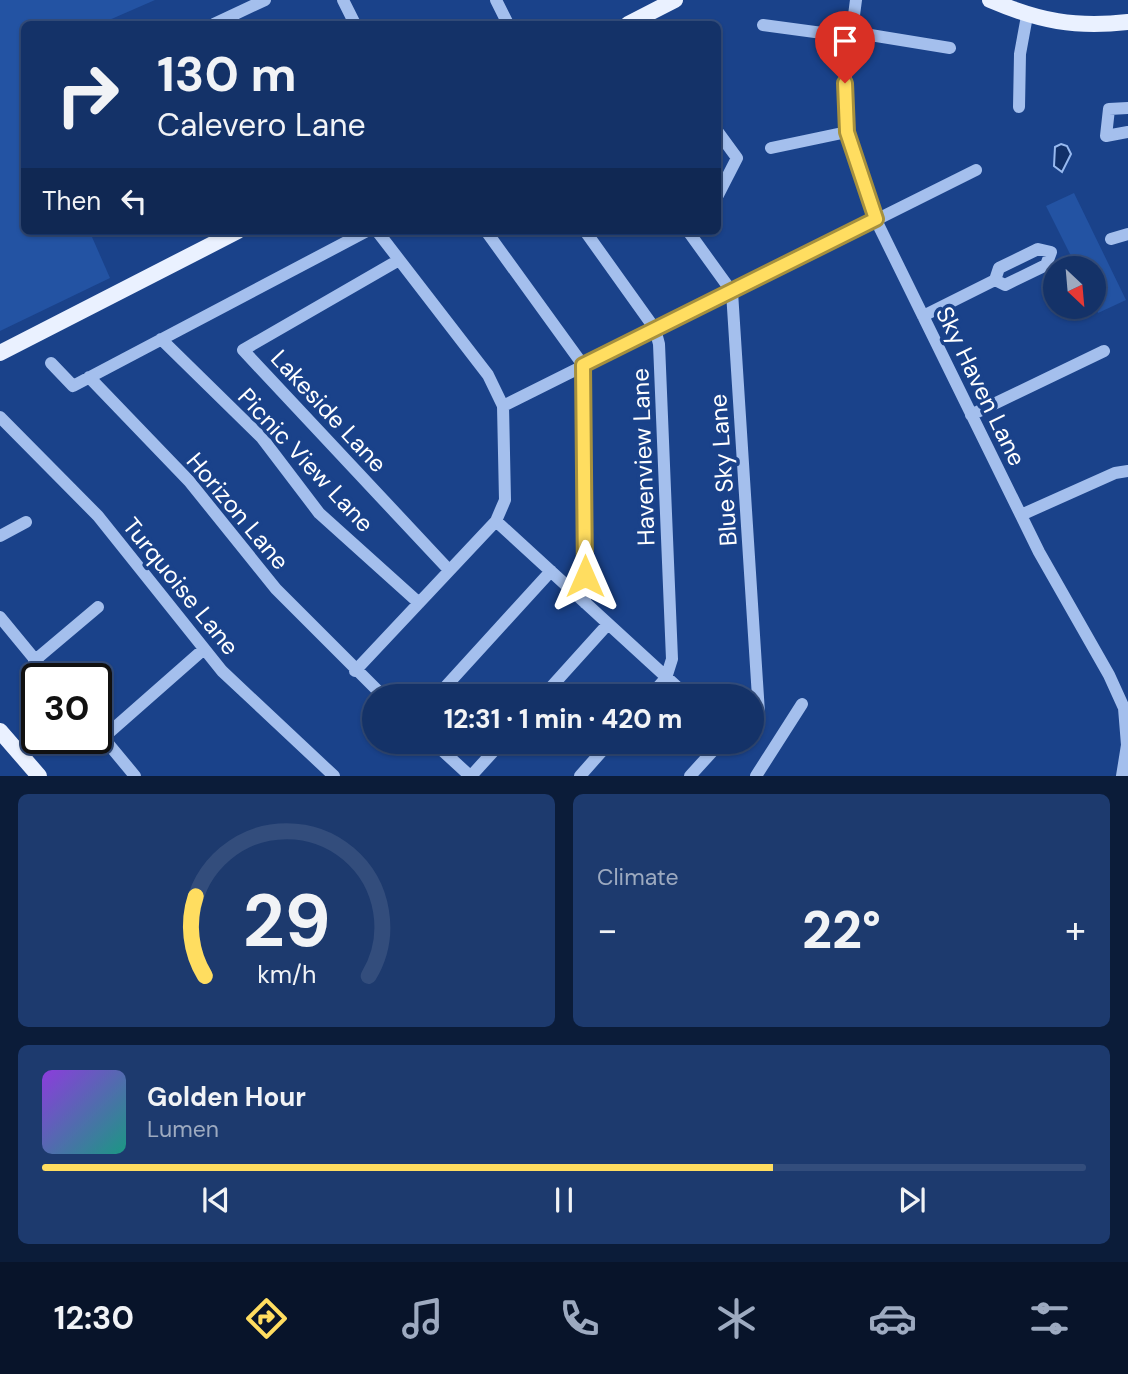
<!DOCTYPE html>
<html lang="en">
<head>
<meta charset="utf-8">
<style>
  :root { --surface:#143268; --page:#1d3a6e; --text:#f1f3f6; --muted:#9daac0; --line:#334d7c; --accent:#ffdd60 }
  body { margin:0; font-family:"DM Sans",sans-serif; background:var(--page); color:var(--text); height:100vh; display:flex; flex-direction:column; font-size:26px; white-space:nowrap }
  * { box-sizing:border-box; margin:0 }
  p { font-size:23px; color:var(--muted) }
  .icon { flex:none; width:38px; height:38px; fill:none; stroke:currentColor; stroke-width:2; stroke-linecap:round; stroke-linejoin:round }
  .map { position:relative; height:776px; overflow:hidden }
  .drawer { display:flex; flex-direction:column; gap:18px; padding:18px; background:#0b1c39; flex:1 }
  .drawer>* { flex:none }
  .guide { position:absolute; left:21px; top:21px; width:700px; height:214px; border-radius:10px; box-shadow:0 2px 5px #0004,0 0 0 2px var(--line); background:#143268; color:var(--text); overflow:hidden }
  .needle { width:46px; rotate:154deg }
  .buttons { position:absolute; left:1043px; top:256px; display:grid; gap:14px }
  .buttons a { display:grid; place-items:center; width:63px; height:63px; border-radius:50%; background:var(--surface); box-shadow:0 2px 5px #0004,0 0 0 2px var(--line); font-size:35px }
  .speed { position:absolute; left:21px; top:663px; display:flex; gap:14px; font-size:35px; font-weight:700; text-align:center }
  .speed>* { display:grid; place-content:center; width:91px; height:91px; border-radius:50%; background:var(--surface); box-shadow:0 2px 5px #0004,0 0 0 2px var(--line); line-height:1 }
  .speed .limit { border:4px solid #111; border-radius:10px; background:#fff; color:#111 }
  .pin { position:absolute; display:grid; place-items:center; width:60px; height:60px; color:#fff; margin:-72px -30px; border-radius:50% 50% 50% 0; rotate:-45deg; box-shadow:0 0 7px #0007 }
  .pin .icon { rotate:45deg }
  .me { position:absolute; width:77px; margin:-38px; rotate:0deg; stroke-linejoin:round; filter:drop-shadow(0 0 5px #0008) }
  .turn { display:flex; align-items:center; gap:24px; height:147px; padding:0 21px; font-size:32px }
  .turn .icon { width:91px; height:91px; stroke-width:2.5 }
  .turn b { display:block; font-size:49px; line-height:60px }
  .then { display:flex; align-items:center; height:66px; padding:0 21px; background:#0003; gap:14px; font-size:26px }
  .big { font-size:52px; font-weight:800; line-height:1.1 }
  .drawer .widget { flex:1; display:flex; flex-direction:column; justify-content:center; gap:10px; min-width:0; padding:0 24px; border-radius:10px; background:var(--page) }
  .drawer .dial { align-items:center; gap:0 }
  .dial svg { height:182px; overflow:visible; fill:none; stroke:var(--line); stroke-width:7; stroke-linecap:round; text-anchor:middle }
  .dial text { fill:var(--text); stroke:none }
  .song { display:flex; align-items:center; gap:21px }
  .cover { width:84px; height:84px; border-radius:10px; background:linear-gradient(135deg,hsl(270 70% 55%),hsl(170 70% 35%)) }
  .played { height:7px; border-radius:4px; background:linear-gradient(90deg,var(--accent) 70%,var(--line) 70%) }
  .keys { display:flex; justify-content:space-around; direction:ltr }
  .heat { display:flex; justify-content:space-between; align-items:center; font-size:38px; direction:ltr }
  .drawer .tiles { flex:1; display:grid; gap:18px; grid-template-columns:1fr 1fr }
  .widget:last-child { grid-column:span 2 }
  .trip { position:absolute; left:362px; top:684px; width:402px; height:70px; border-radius:35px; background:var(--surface); box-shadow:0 2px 5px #0004,0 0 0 2px var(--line); font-weight:800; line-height:70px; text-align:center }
  .tab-bar { display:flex; height:112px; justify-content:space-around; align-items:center; background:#08142a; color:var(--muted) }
  .tab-bar .icon { width:49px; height:49px }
  .tab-bar .on { color:var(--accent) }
  .tab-bar b { font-size:32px; color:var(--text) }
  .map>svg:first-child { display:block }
</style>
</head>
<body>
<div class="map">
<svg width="1128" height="776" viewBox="0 0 1128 776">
  <rect width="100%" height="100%" fill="#1a428a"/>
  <!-- green -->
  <path fill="#2353a3" d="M 0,0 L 155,0 L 100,24 L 24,24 L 24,231 L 104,231 L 92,237 L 110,278 L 0,331 Z
    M 1074,193 L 1126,300 L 1098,313 L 1094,303 L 1094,268 L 1077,268 L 1046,206 Z"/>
  <!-- water -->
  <path fill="#113068" stroke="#97b9ef" stroke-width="2" d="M 1061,144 L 1067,146 L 1071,154 L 1062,172 L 1054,166 L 1055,147 Z"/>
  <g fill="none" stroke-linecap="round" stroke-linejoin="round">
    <!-- minor -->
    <path stroke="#a4bfed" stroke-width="12" d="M 343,0 L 355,24
      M 496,0 L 508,24
      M 856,0 L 845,83 L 847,132 L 870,208 L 1039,552 L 1109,675 L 1124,708 L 1127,745 L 1122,776
      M 214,24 L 265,0
      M 763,25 L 852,37
      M 852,32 L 950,48
      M 1019,107 L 1020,54 L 1027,16
      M 1128,108 L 1109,109 L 1106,136 L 1128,132
      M 718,132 L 737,158 L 718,195
      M 771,148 L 847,132
      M 486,231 L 583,365 L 585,603
      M 585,231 L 655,329 L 659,344 L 672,659 L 666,678 L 650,696
      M 688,231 L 732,292 L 759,713 L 752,718
      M 1111,239 L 1128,234
      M 399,260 L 243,350 L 449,570
      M 923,316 L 995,280 L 999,268 L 1038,249 L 1051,252 L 1046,265 L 1005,285 L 995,280
      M 161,339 L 262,438 L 319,513 L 419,603
      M 51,363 L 73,386 L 367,231
      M 89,377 L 189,481 L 276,589 L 383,696
      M 503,406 L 976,170
      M 971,415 L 1104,351
      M 0,417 L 98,516 L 222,671 L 334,776
      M 1021,515 L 1115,473 L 1128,471
      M 496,521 L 687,696
      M 0,536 L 26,522
      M 0,617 L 51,679
      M 34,661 L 98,607
      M 355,671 L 496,521 L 505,500 L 503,406 L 488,375 L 377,231
      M 437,696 L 551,571
      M 543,696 L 608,624
      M 96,729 L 135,776
      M 104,737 L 204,649
      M 433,742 L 470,776
      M 471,776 L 502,742
      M 580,776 L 610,742
      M 690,776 L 721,742
      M 756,776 L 802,704"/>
    <!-- major -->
    <path stroke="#eaf1ff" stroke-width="16" d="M 990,0 C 1039,21 1075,28 1128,22
      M 628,24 L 675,0
      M 0,353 L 238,231
      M 0,731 L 39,776"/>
  </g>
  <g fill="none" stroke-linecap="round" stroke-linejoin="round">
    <!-- route casing -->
    <g stroke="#a6903e" stroke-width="18">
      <path id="route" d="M 585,576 L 583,365 L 876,219 L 847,132 L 845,83"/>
    </g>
    <!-- route -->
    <use href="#route" stroke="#ffdd60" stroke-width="12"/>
  </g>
  <g text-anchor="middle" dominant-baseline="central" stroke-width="7" stroke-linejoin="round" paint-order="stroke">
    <!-- street labels -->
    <g font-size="24" fill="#fff" stroke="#1a428a">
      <text transform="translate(981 386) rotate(64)">Sky Haven Lane</text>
      <text transform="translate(329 411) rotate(47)">Lakeside Lane</text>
      <text transform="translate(643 457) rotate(-92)">Havenview Lane</text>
      <text transform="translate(306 460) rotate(47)">Picnic View Lane</text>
      <text transform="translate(723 470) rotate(-94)">Blue Sky Lane</text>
      <text transform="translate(238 511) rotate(50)">Horizon Lane</text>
      <text transform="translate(181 586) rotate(51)">Turquoise Lane</text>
    </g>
  </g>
</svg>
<div class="buttons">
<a><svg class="needle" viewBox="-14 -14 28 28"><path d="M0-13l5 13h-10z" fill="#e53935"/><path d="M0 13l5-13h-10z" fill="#9daac0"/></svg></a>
</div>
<div class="speed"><div class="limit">30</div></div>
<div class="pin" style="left:845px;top:83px;background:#d93025"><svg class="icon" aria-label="arrive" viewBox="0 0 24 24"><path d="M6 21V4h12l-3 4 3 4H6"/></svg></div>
<svg class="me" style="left:585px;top:576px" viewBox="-20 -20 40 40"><path d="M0-17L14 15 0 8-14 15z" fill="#ffdd60" stroke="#fff" stroke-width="4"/></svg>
<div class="trip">12:31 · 1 min · 420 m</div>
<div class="guide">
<div class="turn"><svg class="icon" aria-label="right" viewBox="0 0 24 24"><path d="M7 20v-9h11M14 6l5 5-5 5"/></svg><div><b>130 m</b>Calevero Lane</div></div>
<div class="then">Then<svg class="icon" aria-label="left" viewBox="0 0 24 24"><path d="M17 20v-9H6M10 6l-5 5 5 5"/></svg></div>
</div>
</div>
<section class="drawer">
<div class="tiles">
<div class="widget dial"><svg viewBox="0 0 100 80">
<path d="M14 69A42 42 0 1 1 86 69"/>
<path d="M14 69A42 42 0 0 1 10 34" stroke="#ffdd60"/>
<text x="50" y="56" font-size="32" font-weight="700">29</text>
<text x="50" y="72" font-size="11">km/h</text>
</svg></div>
<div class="widget"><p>Climate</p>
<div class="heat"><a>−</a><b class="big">22°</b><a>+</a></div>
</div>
<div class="widget">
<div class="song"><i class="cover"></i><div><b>Golden Hour</b><p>Lumen</p></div></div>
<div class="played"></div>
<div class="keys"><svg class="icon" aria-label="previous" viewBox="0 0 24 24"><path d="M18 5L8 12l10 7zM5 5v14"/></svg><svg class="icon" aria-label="pause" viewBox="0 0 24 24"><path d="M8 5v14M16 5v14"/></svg><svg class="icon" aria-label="next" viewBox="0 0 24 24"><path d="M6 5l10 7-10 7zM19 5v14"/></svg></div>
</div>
</div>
</section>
<nav class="tab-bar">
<b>12:30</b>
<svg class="icon on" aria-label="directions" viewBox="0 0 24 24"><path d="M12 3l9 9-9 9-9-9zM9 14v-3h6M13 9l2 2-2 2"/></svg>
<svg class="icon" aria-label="music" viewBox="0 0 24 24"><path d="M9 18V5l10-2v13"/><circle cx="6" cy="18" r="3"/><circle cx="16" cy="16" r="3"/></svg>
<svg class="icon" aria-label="phone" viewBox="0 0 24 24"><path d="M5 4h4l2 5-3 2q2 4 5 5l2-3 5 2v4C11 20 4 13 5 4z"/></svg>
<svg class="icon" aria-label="climate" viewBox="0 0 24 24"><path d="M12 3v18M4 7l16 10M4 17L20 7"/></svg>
<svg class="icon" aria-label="car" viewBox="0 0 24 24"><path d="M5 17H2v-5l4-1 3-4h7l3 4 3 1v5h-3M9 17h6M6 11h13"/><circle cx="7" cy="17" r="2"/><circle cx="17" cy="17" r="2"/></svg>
<svg class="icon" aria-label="filters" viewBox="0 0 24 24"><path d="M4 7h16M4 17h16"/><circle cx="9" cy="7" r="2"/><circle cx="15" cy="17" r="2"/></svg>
</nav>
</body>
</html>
